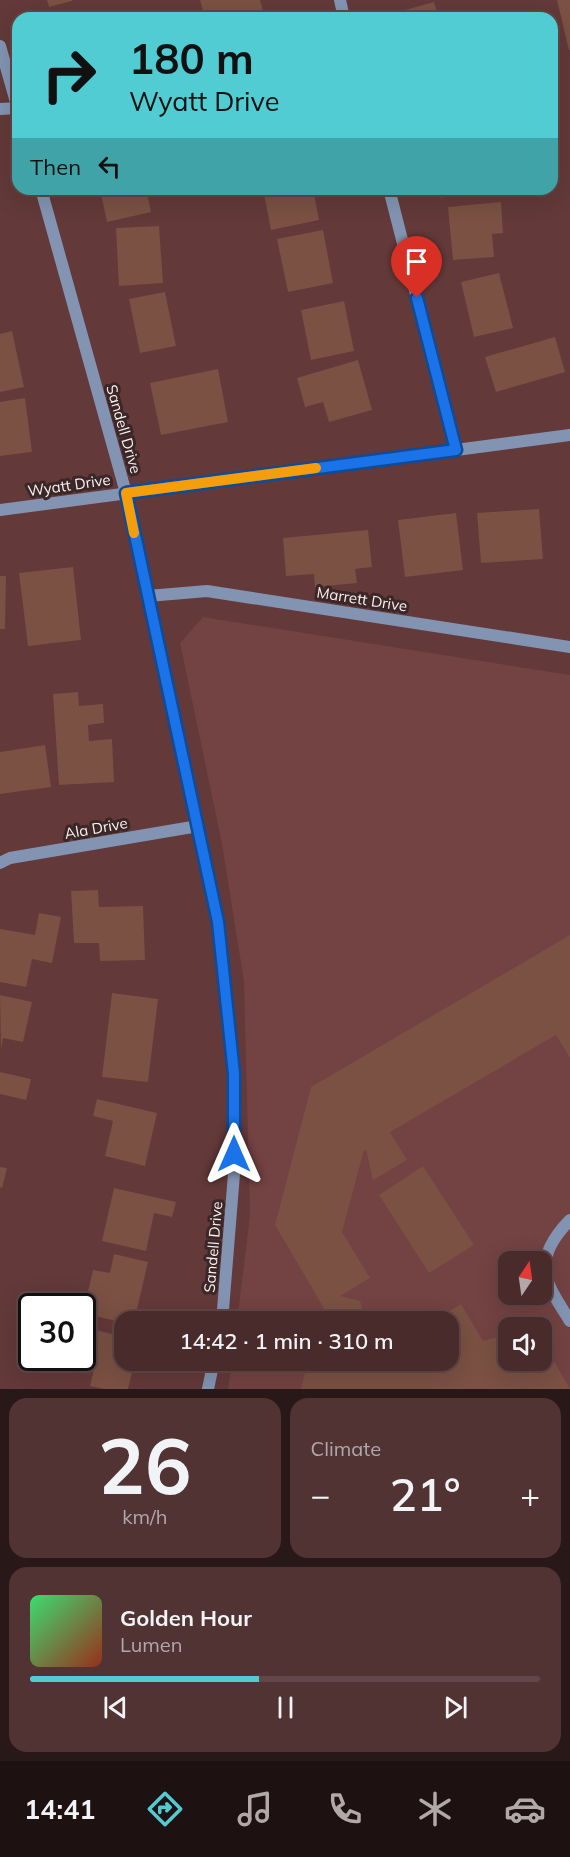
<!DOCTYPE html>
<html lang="en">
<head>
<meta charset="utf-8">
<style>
  :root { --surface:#4a2b2b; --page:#513333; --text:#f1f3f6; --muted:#b2a7a9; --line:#614747; --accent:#51ccd3 }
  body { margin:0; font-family:Mulish,sans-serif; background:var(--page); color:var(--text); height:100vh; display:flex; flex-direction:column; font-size:22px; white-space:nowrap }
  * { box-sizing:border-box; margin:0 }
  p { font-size:20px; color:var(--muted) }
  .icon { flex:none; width:33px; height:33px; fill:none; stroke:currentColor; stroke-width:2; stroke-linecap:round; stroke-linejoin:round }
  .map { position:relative; height:1389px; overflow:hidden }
  .details { display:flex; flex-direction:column; gap:9px; padding:9px; background:#291818; flex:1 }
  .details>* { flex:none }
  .hud { position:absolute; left:12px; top:12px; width:546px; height:183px; border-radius:18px; box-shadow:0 6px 24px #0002,0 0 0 2px var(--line); background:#51ccd3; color:#111; overflow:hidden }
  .needle { width:39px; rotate:13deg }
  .buttons { position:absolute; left:498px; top:1251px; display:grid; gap:12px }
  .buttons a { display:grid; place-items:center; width:54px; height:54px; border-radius:12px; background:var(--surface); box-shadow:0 6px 24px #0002,0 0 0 2px var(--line); font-size:30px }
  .speed { position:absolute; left:18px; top:1293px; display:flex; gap:12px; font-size:30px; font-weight:700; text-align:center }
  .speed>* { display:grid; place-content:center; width:78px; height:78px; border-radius:50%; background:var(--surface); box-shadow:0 6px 24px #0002,0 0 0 2px var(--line); line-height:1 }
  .speed .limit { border:3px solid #111; border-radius:9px; background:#fff; color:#111 }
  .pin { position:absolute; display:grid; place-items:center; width:51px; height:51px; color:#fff; margin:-62px -26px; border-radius:50% 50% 50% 0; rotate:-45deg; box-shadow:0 0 6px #0007 }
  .pin .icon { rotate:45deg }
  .me { position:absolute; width:66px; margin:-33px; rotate:0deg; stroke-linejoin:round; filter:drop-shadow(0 0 4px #0008) }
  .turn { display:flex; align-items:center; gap:21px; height:126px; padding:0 18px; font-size:27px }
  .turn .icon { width:78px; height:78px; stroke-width:2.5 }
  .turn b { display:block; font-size:42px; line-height:51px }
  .then { display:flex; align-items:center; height:57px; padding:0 18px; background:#0003; gap:12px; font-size:22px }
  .big { font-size:45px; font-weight:600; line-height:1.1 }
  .details .widget { flex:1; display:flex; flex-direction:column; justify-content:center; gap:9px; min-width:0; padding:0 21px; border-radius:18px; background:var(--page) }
  .details .dial { align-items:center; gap:0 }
  .dial b { font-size:78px; line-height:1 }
  .song { display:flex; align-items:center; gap:18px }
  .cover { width:72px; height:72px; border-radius:9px; background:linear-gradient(135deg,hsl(140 70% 55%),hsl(10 70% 35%)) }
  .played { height:6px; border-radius:3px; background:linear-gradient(90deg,var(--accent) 45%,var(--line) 45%) }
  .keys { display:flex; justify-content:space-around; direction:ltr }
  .heat { display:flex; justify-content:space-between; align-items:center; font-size:33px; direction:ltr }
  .details .tiles { flex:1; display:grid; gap:9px; grid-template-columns:1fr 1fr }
  .widget:last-child { grid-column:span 2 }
  .trip { position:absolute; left:114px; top:1311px; width:345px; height:60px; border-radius:18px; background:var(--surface); box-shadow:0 6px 24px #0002,0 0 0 2px var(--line); font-weight:600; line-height:60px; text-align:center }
  .tab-bar { display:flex; height:96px; justify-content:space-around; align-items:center; background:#1e1111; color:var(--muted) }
  .tab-bar .icon { width:42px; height:42px }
  .tab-bar .current { color:var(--accent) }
  .tab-bar b { font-size:27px; color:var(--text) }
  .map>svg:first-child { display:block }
</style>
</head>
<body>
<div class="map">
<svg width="570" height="1389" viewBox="0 0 570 1389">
  <rect width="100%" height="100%" fill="#633939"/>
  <!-- built -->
  <path fill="#734242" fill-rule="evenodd" d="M 203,617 L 570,675 L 570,1389 L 228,1389 L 232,1361 L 448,1360 L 448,1322 L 237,1321 L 250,1215 L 244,982 L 222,844 L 180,643 ZM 508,1262 L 542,1262 L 542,1294 L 508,1294 ZM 508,1328 L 542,1328 L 542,1360 L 508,1360 Z"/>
  <!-- building -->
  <path fill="#7a5143" d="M 47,0 L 72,0 L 72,1 L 49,7 Z
    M 200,0 L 260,0 L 265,18 L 205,18 Z
    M 557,0 L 570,0 L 570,50 L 569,50 Z
    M 434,2 L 439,18 L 392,18 L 391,14 Z
    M 100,189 L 146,189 L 151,212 L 107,222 Z
    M 263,189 L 313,189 L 319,220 L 271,230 Z
    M 439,189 L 471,189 L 471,190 L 441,198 Z
    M 501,202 L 503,233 L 492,234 L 494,257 L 453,260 L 448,207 Z
    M 159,226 L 163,283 L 119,286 L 116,228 Z
    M 323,230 L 333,283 L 288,292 L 277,239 Z
    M 499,273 L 513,328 L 474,337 L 461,282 Z
    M 165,292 L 176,346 L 140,353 L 129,299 Z
    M 344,301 L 354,351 L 311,360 L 301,310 Z
    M 12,331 L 24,387 L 0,392 L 0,334 Z
    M 555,337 L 565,372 L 496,392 L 485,357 Z
    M 358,360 L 372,410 L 329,422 L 323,402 L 305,407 L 297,378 Z
    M 218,369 L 228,422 L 161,435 L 150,383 Z
    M 25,398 L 32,452 L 0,456 L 0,402 Z
    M 539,509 L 543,559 L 481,563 L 477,513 Z
    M 456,513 L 463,570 L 405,577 L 398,520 Z
    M 368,530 L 372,567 L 355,569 L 357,583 L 315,587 L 314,574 L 286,576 L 283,538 Z
    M 73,567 L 81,640 L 28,646 L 19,573 Z
    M 0,576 L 6,576 L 5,629 L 0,629 Z
    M 78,692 L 79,706 L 103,704 L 104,723 L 88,725 L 89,741 L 112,739 L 114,782 L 59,785 L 53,694 Z
    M 45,745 L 51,787 L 0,794 L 0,752 Z
    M 98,890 L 99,907 L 143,906 L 145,960 L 100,961 L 99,943 L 74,943 L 71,891 Z
    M 39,913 L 61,917 L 52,963 L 32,959 L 26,987 L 0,982 L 0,929 L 35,935 Z
    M 570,935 L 570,1058 L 556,1035 L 390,1132 L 407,1160 L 373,1180 L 366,1150 L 364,1150 L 342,1232 L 370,1278 L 340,1296 L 360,1301 L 366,1322 L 332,1322 L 275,1225 L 311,1087 Z
    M 112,993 L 158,999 L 148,1082 L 102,1077 Z
    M 0,995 L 32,1002 L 23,1042 L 3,1038 L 1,1049 Z
    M 0,1072 L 31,1079 L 26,1100 L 0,1094 Z
    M 97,1099 L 157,1113 L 145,1166 L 105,1156 L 113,1121 L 93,1116 Z
    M 423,1166 L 474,1245 L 429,1273 L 379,1195 Z
    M 0,1167 L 7,1168 L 2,1188 L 0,1187 Z
    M 114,1188 L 176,1202 L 172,1217 L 154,1213 L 146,1251 L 102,1241 Z
    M 114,1254 L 148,1262 L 134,1322 L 124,1323 L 83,1313 L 93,1270 L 110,1273 Z
    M 461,1304 L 483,1341 L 508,1334 L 508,1360 L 542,1360 L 542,1340 L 570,1389 L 301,1389 L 308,1360 L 321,1360 L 361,1371 L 355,1360 L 448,1360 L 448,1322 L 431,1322 Z
    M 87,1328 L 124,1337 L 124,1360 L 135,1360 L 128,1389 L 104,1389 L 90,1386 L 95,1365 L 79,1361 L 80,1358 L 82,1358 L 82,1346 Z"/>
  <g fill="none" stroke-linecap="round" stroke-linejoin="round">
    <!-- lane -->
    <path stroke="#8294b2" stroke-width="12" d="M 148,596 L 207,591 L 570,647
      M 570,1220 C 555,1235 540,1257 547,1279 C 551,1293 562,1308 570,1321"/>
    <!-- street -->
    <path stroke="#8294b2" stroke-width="12" d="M 340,0 L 344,18
      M 0,46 L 18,109
      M 0,109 L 18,108
      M 41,189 L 126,493 L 218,922 L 234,1074 L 234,1174 L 222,1322
      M 389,189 L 456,450
      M 0,510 L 570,435
      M 0,863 L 10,858 L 198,826
      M 208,1389 L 214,1360"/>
  </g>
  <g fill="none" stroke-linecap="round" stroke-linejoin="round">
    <!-- route casing -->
    <g stroke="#114b97" stroke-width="15">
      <path id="route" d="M 234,1154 L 234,1074 L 218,922 L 126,493 L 456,450 L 417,298"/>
    </g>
    <!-- route -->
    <use href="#route" stroke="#1a73e8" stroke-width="10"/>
    <!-- slow -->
    <path stroke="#f59e0b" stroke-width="10" d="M 134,533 L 126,493 L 316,468"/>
  </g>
  <g text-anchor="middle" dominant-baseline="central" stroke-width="6" stroke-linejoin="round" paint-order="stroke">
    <!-- street labels -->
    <g font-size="15" fill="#fbf0f0" stroke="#3b2727">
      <text transform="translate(124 429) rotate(74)">Sandell Drive</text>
      <text transform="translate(69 485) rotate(-8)">Wyatt Drive</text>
      <text transform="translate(362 599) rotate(9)">Marrett Drive</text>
      <text transform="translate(96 828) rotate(-10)">Ala Drive</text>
      <text transform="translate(213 1247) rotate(-85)">Sandell Drive</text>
    </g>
  </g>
</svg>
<div class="buttons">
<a><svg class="needle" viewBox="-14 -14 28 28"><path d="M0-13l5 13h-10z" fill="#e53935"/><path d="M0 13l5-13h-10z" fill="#b2a7a9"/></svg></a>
<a><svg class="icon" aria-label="sound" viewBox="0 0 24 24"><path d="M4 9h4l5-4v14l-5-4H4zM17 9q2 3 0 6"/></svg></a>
</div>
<div class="speed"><div class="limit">30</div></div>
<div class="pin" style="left:417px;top:298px;background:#d93025"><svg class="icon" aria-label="arrive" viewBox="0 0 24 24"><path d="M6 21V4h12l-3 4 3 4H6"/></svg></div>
<svg class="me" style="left:234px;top:1154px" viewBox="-20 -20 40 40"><path d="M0-17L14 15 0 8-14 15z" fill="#1a73e8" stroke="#fff" stroke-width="4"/></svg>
<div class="trip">14:42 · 1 min · 310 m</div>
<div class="hud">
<div class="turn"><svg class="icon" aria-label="right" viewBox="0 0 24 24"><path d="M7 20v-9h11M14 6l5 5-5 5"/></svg><div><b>180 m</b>Wyatt Drive</div></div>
<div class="then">Then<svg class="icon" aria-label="left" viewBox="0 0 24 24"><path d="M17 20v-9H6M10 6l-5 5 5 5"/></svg></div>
</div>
</div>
<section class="details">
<div class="tiles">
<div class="widget dial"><b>26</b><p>km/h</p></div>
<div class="widget"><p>Climate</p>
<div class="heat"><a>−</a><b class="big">21°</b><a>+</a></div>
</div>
<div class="widget">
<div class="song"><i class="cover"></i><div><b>Golden Hour</b><p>Lumen</p></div></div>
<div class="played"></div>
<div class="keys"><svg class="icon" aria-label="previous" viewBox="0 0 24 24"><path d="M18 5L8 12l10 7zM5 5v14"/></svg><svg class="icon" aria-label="pause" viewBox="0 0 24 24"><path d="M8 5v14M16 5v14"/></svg><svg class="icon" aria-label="next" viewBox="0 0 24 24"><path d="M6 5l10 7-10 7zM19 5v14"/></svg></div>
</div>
</div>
</section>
<nav class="tab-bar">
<b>14:41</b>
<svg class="icon current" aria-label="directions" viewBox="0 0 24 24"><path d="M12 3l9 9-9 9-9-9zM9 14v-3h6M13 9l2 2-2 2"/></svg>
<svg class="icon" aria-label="music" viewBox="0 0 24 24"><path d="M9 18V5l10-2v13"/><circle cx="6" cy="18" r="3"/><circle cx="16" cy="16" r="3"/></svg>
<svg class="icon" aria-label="phone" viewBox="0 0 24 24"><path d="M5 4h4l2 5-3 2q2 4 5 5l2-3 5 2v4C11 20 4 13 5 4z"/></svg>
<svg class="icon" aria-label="climate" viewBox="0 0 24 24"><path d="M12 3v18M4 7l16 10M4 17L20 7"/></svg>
<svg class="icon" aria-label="car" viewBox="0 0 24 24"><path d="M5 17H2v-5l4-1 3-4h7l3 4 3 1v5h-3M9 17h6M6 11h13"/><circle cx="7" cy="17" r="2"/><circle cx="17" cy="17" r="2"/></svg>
</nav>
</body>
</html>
